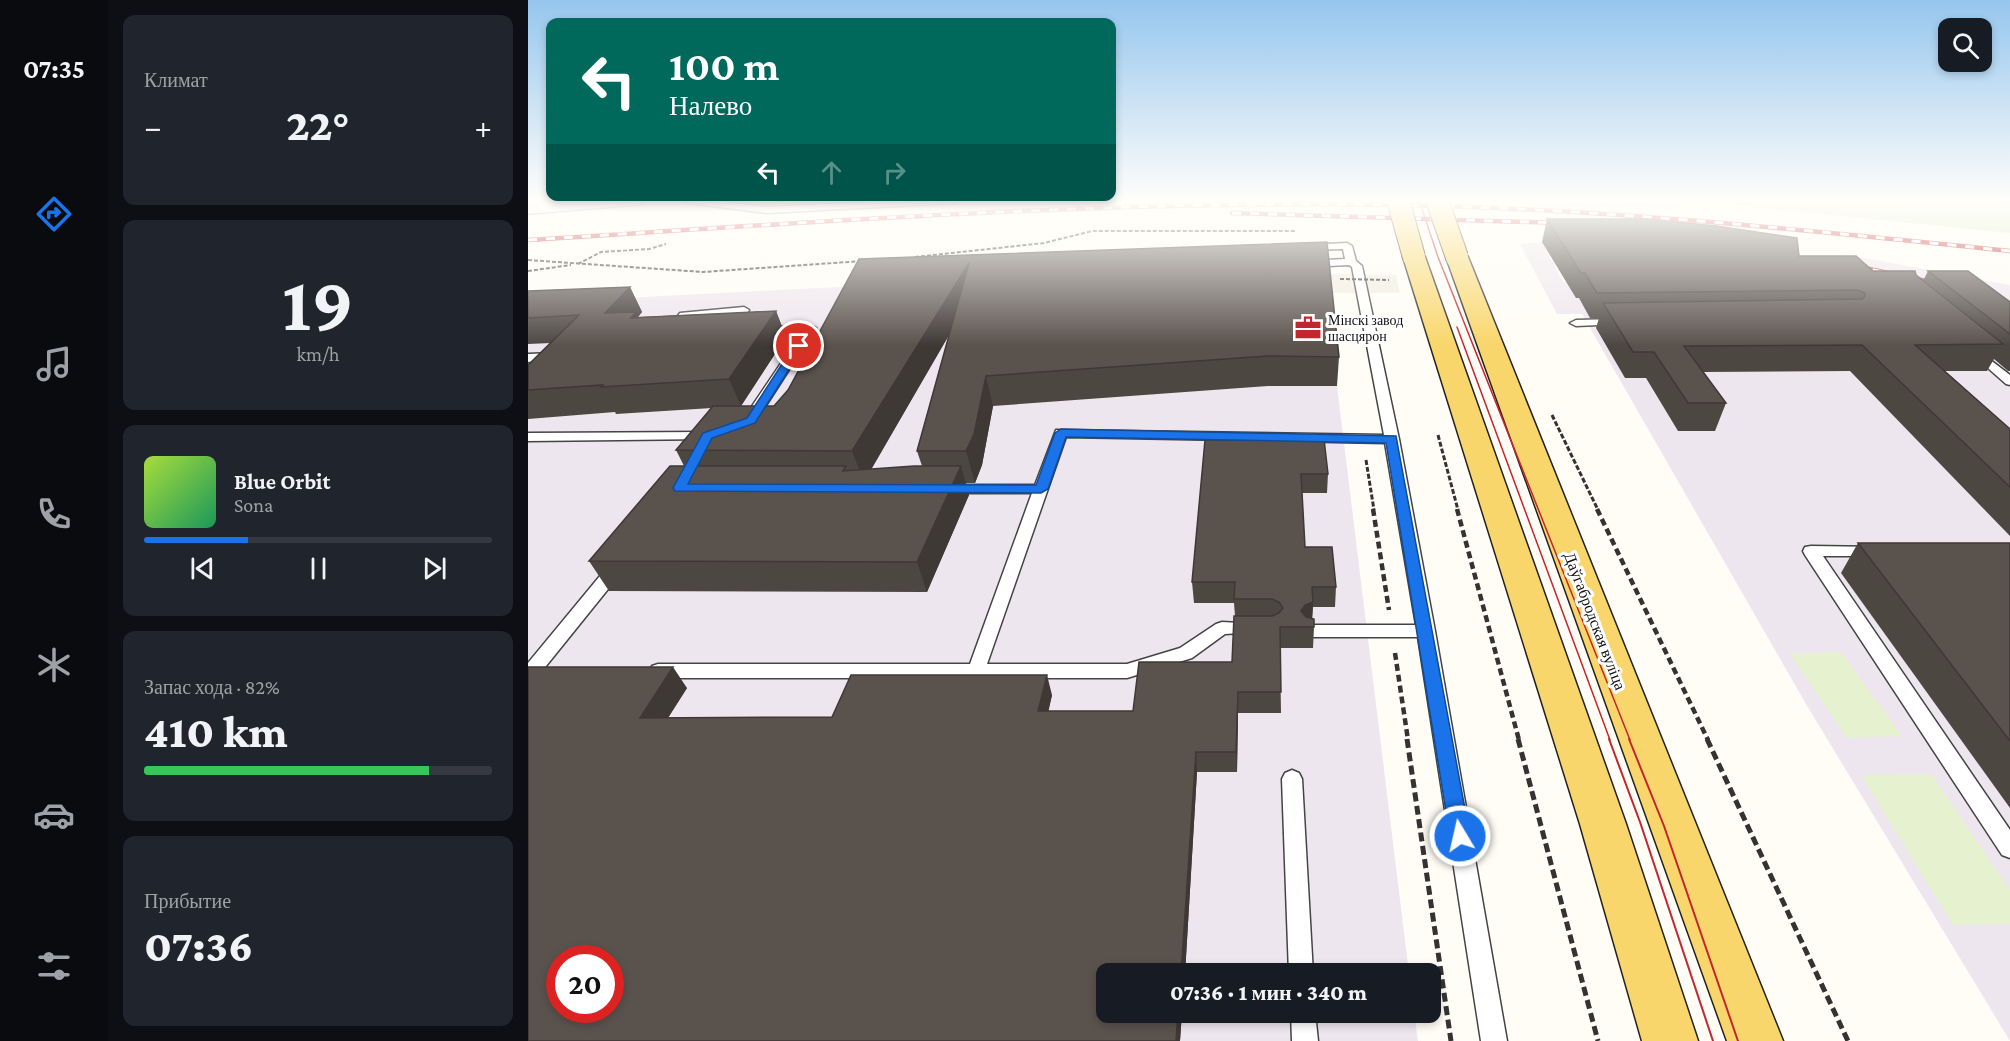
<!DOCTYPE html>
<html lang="ru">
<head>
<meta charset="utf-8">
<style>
  :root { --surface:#171b24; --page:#20242c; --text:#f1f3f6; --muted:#9ea1a6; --line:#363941; --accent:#1a73e8 }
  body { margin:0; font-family:"Crimson Pro",serif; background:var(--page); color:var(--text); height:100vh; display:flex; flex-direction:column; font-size:22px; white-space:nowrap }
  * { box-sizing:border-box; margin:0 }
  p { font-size:20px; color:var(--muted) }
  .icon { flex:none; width:33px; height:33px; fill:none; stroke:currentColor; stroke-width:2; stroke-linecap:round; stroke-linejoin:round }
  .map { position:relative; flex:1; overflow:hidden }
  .panel { display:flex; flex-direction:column; gap:15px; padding:15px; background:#0d0f14; width:420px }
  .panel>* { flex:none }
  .banner { position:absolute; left:18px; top:18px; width:570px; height:183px; border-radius:12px; box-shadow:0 3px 9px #0003; background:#00695c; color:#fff; overflow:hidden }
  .tools { position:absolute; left:1410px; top:18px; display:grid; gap:12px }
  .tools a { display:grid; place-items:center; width:54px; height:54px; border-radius:12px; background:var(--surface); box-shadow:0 3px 9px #0003; font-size:30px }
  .speed { position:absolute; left:18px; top:945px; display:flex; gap:12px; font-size:30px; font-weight:700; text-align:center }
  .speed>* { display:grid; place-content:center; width:78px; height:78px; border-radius:50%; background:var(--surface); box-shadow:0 3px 9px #0003; line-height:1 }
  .speed .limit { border:9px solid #d22; background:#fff; color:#111 }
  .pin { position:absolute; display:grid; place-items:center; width:51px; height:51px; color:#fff; margin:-26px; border:3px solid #fff; border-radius:50%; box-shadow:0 2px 6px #0007 }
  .me { position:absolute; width:66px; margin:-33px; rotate:351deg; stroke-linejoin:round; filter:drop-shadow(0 0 4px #0008) }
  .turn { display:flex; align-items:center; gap:21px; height:126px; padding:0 24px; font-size:27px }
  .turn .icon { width:78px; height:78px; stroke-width:2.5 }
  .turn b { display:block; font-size:42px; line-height:51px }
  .lanes { display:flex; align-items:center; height:57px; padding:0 24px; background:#0003; justify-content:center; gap:30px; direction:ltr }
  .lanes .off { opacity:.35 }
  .big { font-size:45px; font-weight:800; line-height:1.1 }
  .panel .widget { flex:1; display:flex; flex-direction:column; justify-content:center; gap:9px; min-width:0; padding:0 21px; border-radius:12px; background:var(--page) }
  .panel .dial { align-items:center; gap:0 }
  .dial b { font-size:78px; line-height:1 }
  .song { display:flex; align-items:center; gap:18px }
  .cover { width:72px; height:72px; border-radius:9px; background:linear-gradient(135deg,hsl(80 70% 55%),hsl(150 70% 35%)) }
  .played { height:6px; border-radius:3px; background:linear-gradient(90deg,var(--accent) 30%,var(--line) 30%) }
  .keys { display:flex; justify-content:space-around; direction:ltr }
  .heat { display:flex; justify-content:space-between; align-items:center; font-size:33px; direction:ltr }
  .charge { height:9px; border-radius:4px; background:linear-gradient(90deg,#34c759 82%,var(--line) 0) }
  .trip { position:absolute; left:568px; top:963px; width:345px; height:60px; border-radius:12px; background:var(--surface); box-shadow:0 3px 9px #0003; font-weight:800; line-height:60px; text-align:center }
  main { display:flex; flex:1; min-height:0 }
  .menu { display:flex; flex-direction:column; width:108px; justify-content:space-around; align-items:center; background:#090b0e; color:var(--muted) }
  .menu .icon { width:42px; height:42px }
  .menu .on { color:var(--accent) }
  .menu b { font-size:27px; color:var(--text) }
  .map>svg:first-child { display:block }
</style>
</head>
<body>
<main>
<nav class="menu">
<b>07:35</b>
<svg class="icon on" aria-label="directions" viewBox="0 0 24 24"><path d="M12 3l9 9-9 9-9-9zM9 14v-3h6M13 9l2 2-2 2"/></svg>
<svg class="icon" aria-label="music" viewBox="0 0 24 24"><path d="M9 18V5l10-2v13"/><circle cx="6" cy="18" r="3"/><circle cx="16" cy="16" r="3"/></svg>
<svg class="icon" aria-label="phone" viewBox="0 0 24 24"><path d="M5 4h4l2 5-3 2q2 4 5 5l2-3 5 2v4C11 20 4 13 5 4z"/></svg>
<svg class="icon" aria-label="climate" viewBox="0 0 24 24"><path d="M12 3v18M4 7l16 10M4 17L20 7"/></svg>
<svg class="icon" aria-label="car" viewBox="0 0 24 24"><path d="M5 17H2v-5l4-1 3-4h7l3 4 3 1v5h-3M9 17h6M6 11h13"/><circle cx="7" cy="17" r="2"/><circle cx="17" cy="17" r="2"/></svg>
<svg class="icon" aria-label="filters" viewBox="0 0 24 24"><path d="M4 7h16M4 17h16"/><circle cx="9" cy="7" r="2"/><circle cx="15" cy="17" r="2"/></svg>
</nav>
<section class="panel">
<div class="widget"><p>Климат</p>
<div class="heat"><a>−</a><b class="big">22°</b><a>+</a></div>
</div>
<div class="widget dial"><b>19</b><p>km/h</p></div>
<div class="widget">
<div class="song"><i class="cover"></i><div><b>Blue Orbit</b><p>Sona</p></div></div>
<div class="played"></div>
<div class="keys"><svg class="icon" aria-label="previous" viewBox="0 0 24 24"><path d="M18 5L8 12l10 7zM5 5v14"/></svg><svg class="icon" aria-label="pause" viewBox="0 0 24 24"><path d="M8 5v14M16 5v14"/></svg><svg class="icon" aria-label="next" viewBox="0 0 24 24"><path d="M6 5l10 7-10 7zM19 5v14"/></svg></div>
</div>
<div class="widget"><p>Запас хода · 82%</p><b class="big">410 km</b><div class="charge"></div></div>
<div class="widget"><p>Прибытие</p><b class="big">07:36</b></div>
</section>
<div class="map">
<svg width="1482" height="1041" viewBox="0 0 1482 1041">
  <rect width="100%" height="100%" fill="#fffdf5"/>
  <!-- industrial -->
  <path fill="#eee6ef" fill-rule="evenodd" d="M 1014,242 L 1035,282 L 1317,280 L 1315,254 L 1482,285 L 1482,1041 L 1278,704 L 1054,314 L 1029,314 L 992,244 Z
    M 798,266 L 809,386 L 881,973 L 579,974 L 579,1012 L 886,1013 L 890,1041 L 0,1041 L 0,303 L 289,288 L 554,279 ZM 32,958 L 82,958 L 82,1010 L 32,1010 Z"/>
  <!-- green -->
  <path fill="#d5ebbd" d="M 1111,200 L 1482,200 L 1482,233 L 1205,205 Z"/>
  <!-- forest -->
  <path fill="#b9dc9c" d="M 180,200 L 428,200 L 239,210 L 173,203 Z"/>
  <!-- pitch -->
  <path fill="#e6f2cf" d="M 1313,652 L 1374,736 L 1319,738 L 1262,654 Z
    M 1403,774 L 1482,890 L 1482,924 L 1425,925 L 1333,775 Z"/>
  <!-- plaza -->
  <path fill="#f1ede2" d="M 799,274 L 868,275 L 872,293 L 800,293 Z"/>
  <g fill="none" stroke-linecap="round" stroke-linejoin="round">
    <!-- lane casing -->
    <g stroke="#444" stroke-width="3">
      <path id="lane" d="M 156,200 L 180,200 L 239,207 L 381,200 L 432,200 L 428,203 L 239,213 L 160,203 Z
        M 819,243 L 824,246 L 828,261 L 834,266 L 871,439 L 907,631 L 979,1041 L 953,1041 L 890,637 L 784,637 L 778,635 L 775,631 L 778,627 L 784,625 L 888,625 L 857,443 L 538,437 L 459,664 L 599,664 L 652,648 L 688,624 L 694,622 L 731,624 L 734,628 L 731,632 L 697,634 L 664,658 L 599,678 L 130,678 L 124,676 L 121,671 L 124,666 L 130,664 L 442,664 L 504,493 L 420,493 L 413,489 L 420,485 L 507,485 L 528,430 L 856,435 L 824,267 L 821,265 L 780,267 L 775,264 L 780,261 L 817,259 L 815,249 L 780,250 L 775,247 L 777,245 Z
        M 216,307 L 221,310 L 220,312 L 159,318 L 148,333 L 140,333 L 138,331 L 152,313 Z
        M 1090,319 L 1096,322 L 1094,324 L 1048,326 L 1042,323 L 1048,320 Z
        M 282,325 L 288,328 L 228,421 L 221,425 L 216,424 L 214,421 L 274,332 L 235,334 L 229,331 L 235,328 Z
        M 1448,349 L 1482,375 L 1482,385 L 1478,384 L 1444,354 L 1442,352 Z
        M 27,353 L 33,357 L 31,359 L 0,362 L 0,354 Z
        M 178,432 L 183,433 L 185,436 L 183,439 L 0,441 L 0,433 Z
        M 1283,546 L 1352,547 L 1354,551 L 1352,555 L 1346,556 L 1295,556 L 1482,830 L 1482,858 L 1474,855 L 1277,555 L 1275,551 L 1277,547 Z
        M 87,564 L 93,565 L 95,569 L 93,573 L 10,676 L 0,677 L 0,663 L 81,565 Z
        M 764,770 L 771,773 L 774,779 L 785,974 L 761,974 L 754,779 L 757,773 Z
        M 763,1012 L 787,1012 L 790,1041 L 764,1041 Z"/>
    </g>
    <!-- street casing -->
    <g stroke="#444" stroke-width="2">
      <path id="street" d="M 36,200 L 118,200 L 115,204 L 109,205 L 0,214 L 0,202 Z"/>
    </g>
    <!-- primary casing -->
    <g stroke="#222" stroke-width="3">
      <path id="primary" d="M 886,251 L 894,252 L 897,257 L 1098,824 L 1170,1041 L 1114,1041 L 1052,824 L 875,257 L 878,252 Z
        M 929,251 L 937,252 L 940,257 L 1255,1041 L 1199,1041 L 918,257 L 921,252 Z"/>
    </g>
    <!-- path-far3 -->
    <path stroke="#333" stroke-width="2" stroke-dasharray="4 2" stroke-linecap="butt" d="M 387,257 L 516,243 L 564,231 L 767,231
      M 0,260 L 175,272 L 334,261
      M 50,264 L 73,252 L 121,249 L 138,244
      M 0,271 L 43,265"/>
    <!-- path-far2 -->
    <path stroke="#333" stroke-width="3" stroke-dasharray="5 2" stroke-linecap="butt" d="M 1024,415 L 1070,510
      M 910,435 L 930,510
      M 838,460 L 846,510"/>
    <!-- path-far1 -->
    <path stroke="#333" stroke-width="4.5" stroke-dasharray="7 4" stroke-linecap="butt" d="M 845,509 L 861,610
      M 929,509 L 991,740
      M 1069,509 L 1180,740
      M 867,653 L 880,740"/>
    <!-- path -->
    <path stroke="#333" stroke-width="5" stroke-dasharray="9 4.5" stroke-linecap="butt" d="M 879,739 L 923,1041
      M 990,739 L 1070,1041
      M 1179,739 L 1320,1041"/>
    <!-- lane -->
    <use href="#lane" fill="#fff" fill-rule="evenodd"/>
    <!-- street -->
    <use href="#street" fill="#fff" fill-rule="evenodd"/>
    <!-- primary -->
    <use href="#primary" fill="#f9d66b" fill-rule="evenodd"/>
    <!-- tram-far1 -->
    <path stroke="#c4262e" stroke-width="1.5" d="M 891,200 L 910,257 L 1102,740
      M 929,327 L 1082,740"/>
    <!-- tram -->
    <path stroke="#c4262e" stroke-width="2" d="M 1081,739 L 1112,822 L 1185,1041
      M 1101,739 L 1136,826 L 1210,1041"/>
    <!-- rail casing -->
    <g stroke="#c4262e" stroke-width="4.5">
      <path id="rail" d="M 704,213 L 1034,223
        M 0,240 C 288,222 576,200 865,205 C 1072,208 1276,230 1482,251
        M 1327,266 L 1412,284"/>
    </g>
    <!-- rail -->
    <use href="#rail" stroke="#fff" stroke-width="3" stroke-dasharray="9" stroke-linecap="butt"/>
    <!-- primary-bridge casing -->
    <g stroke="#222" stroke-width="24" stroke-linecap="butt">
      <path id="primary-bridge" d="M 870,200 L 886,257
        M 909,200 L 929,257"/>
    </g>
    <!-- path-bridge -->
    <path stroke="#333" stroke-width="2" stroke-dasharray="4 2" stroke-linecap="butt" d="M 812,279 L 861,280"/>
    <!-- primary-bridge -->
    <use href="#primary-bridge" stroke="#f9d66b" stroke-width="22"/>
  </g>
  <!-- wall -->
  <path fill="#4d4742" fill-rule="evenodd" d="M 1019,219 L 1271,256 L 1345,271 L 1388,275 L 1395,281 L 1400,271 L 1482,302 L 1482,371 L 1480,371 L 1466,359 L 1459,371 L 1417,371 L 1482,429 L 1482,536 L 1322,371 L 1175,372 L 1198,403 L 1187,431 L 1150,431 L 1118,378 L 1097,378 L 1068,328 L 1071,318 L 1062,318 L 1051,298 L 1048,298 L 1014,242 Z
    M 331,259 L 811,357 L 809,386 L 740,386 L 465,406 L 454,465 L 447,483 L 438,483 L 441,495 L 399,592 L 81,591 L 61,561 L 156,466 L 148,450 L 184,408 L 88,414 L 87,412 L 0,419 L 0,365 L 23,343 L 0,344 L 0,291 L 102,287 L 114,312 L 110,317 L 248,311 L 258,337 L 213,406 L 206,406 L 246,406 L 260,390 ZM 421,335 L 389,451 L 394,466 L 343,469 Z
    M 677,440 L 800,474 L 799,493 L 774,493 L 777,547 L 808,587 L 807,607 L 785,607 L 784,618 L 786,627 L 785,648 L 752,648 L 753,713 L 710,713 L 709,772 L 669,772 L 657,974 L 579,974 L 579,1012 L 654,1012 L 652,1041 L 0,1041 L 0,667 L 159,688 L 140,718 L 304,717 L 524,695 L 520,711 L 605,711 L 704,662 L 707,616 L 706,603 L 666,603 L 664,582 Z
    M 1330,543 L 1482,543 L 1482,808 L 1313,573 Z"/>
  <!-- shaded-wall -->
  <path fill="#3f3936" d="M 441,263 L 447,290 L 336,482 L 324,451 Z
    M 102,287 L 114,312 L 110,317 L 120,338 L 77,313 Z
    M 248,311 L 258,337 L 213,406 L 201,379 Z
    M 458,376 L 465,406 L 454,465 L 447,483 L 438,451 Z
    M 433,466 L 441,495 L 399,592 L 389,562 Z
    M 785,602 L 784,623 L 773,611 L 777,605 Z
    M 145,667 L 159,688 L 127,738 L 112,718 Z
    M 519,675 L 524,695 L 516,732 L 510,711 Z
    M 710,692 L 710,713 L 709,772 L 708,752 Z
    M 668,752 L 669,772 L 657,974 L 653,974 Z
    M 650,1012 L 654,1012 L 652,1041 L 648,1041 Z"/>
  <!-- building -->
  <path fill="#5a524d" stroke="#3f3936" stroke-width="1.5" fill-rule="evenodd" d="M 1019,219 L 1118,219 L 1188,226 L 1269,238 L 1271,256 L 1328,256 L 1345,271 L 1387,271 L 1388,275 L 1475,344 L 1387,345 L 1482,429 L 1482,487 L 1334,345 L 1156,346 L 1198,403 L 1160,403 L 1126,352 L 1105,352 L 1075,303 L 1334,299 L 1337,296 L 1337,293 L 1329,290 L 1069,293 L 1057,273 L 1053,273 Z
    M 799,242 L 811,357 L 740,356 L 458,376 L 446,434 L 438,451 L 389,451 L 441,263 L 324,451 L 148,450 L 185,406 L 246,406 L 260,390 L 331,259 Z
    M 1400,271 L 1440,271 L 1482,302 L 1482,334 Z
    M 102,287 L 77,313 L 108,312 L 103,318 L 248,311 L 201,379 L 73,387 L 75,385 L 0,390 L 0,365 L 51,315 L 0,318 L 0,291 Z
    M 796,439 L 800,474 L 773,474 L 777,547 L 804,547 L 808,587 L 784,587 L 785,602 L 777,605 L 773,611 L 778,617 L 786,619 L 786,627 L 752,627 L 753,692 L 710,692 L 708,752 L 668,752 L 653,974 L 579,974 L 579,1012 L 650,1012 L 648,1041 L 0,1041 L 0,667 L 145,667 L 112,718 L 304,717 L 323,675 L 519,675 L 510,711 L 605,711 L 611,662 L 704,662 L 706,616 L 744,616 L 751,613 L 755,608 L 751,602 L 744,599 L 706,599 L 707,582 L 664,582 L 677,440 ZM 32,958 L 82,958 L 82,1010 L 32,1010 Z
    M 142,466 L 318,466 L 315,471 L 386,466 L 433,466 L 389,562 L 61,561 Z
    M 1330,543 L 1482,543 L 1482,741 Z"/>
  <!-- sky -->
  <linearGradient id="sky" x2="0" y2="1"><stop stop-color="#95c6ee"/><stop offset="0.58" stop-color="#fffefa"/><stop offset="1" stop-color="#fffefa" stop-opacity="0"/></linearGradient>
  <rect width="1482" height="346" fill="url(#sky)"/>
  <!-- route -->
  <path fill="#1a73e8" stroke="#114b97" stroke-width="1.5" d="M 271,343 L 276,346 L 227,423 L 184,438 L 160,484 L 508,485 L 527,433 L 533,429 L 868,436 L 942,836 L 939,842 L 932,845 L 925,842 L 922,836 L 858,443 L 538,437 L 520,489 L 513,493 L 147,491 L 145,488 L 175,433 L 219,418 L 267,344 Z"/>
  <!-- icons -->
  <defs>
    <g id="office-bare" transform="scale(2.07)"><path d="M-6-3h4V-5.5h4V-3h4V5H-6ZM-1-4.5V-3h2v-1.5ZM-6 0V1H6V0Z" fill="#c4262e" stroke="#fff" stroke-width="2.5" paint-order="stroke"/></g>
  </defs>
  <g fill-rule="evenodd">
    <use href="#office-bare" x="780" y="328"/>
  </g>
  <g text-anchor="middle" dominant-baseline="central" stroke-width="6" stroke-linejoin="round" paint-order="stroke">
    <!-- far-poi labels -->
    <g font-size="14" fill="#111" stroke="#fff" text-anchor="start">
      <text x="800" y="320">Мінскі завод<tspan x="800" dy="16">шасцярон</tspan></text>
    </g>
    <!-- street labels -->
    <g font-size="16" fill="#111" stroke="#fff">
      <text transform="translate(1067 621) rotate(69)">Даўгабродская вуліца</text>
    </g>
  </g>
</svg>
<div class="tools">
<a><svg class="icon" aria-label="search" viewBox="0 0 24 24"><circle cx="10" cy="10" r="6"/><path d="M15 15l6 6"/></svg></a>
</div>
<div class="speed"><div class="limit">20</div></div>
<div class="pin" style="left:271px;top:346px;background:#d93025"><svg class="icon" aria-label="arrive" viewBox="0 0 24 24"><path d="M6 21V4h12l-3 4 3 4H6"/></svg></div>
<svg class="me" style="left:932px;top:836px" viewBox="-20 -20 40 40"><circle r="17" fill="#1a73e8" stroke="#fff" stroke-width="3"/><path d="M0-11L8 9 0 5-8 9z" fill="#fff"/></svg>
<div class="trip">07:36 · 1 мин · 340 m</div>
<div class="banner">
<div class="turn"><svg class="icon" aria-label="left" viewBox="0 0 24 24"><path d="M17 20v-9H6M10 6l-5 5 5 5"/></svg><div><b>100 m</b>Налево</div></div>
<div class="lanes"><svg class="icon" aria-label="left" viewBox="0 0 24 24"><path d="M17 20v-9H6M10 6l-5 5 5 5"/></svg><svg class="icon off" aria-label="ahead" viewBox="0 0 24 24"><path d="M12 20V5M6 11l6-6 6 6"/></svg><svg class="icon off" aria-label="right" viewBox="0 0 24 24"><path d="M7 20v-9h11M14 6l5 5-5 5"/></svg></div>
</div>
</div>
</main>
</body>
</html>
